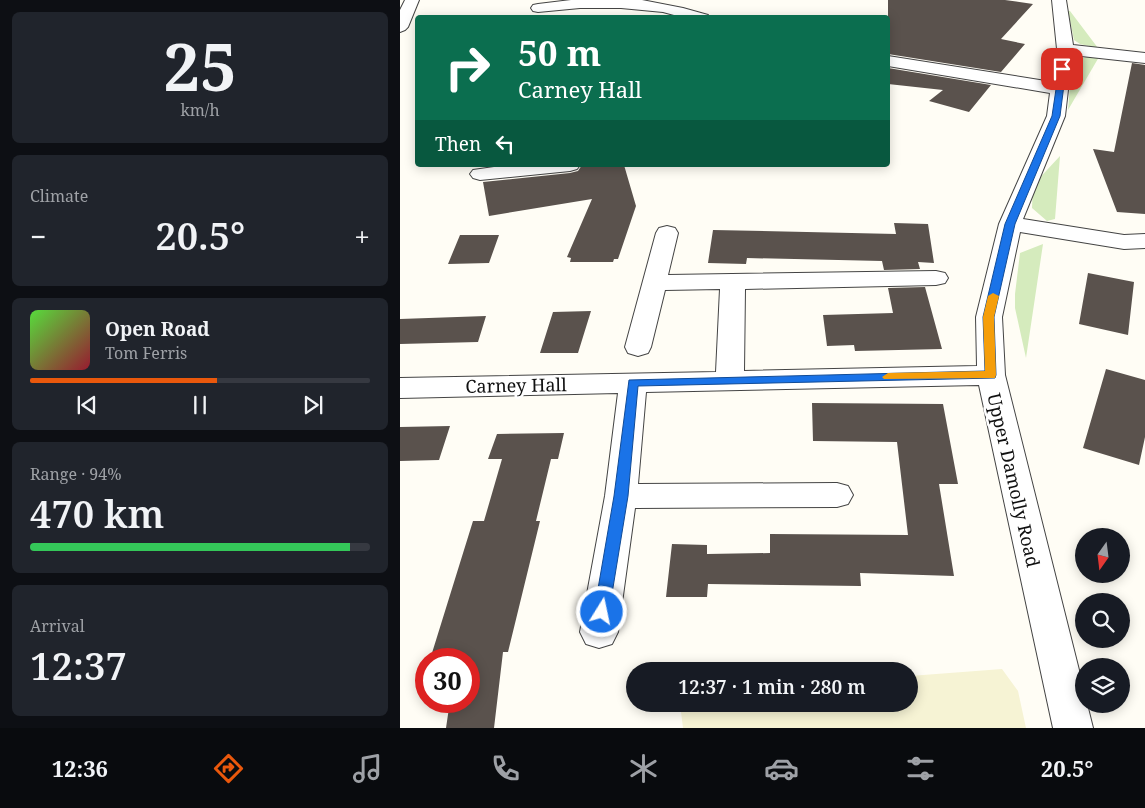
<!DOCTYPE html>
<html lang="en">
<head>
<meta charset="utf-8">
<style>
  :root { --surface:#171b24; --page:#20242c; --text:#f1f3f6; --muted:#9ea1a6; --line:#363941; --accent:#ea580c }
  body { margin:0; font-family:"Noto Serif",serif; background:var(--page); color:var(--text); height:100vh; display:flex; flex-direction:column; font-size:19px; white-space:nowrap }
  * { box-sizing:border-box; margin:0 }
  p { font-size:16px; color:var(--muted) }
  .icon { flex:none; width:28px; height:28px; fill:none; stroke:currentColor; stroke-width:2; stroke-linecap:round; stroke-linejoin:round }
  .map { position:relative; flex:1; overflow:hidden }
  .details { display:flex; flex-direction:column; gap:12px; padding:12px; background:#0d0f14; width:400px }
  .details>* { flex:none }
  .guide { position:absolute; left:15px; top:15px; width:475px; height:152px; border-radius:5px; box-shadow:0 2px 12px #0003; background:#0b6e4f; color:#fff; overflow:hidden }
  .needle { width:32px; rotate:194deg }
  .buttons { position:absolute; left:675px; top:528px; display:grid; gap:10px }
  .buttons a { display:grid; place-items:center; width:55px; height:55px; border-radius:50%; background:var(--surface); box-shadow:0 2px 12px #0003; font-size:25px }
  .speed { position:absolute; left:15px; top:648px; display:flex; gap:10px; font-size:25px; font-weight:700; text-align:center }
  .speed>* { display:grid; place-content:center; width:65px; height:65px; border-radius:50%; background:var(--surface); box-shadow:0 2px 12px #0003; line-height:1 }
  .speed .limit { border:8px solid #d22; background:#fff; color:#111 }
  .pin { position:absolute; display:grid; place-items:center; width:42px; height:42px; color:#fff; margin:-21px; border-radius:10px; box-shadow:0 2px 8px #0006 }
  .me { position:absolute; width:55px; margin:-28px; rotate:10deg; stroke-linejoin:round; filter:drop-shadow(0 0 4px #0008) }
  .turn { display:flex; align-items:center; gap:18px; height:105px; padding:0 20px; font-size:22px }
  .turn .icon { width:65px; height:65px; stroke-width:2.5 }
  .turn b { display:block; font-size:35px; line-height:42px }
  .then { display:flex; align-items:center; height:48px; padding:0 20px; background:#0003; gap:10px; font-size:19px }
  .big { font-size:38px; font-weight:600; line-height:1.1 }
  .details .widget { flex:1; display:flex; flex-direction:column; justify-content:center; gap:8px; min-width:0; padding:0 18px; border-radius:8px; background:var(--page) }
  .details .dial { align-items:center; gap:0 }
  .dial b { font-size:65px; line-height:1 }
  .song { display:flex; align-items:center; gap:15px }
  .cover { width:60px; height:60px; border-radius:8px; background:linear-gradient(135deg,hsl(110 70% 55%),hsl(350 70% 35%)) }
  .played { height:5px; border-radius:2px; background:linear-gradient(90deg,var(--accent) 55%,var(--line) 55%) }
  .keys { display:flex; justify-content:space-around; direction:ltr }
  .heat { display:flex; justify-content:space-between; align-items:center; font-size:28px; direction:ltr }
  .charge { height:8px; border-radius:4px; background:linear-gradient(90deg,#34c759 94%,var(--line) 0) }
  .trip { position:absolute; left:226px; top:662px; width:292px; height:50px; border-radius:25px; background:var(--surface); box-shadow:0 2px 12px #0003; font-weight:600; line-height:50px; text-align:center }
  .tabs { display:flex; height:80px; justify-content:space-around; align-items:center; background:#090b0e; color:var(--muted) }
  .tabs .icon { width:35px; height:35px }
  .tabs .current { color:var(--accent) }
  .tabs b { font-size:22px; color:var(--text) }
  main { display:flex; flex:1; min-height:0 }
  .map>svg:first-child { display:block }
</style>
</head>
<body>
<main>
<section class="details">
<div class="widget dial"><b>25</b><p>km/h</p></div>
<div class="widget"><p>Climate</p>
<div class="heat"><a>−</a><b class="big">20.5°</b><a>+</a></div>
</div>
<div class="widget">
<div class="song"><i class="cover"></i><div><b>Open Road</b><p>Tom Ferris</p></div></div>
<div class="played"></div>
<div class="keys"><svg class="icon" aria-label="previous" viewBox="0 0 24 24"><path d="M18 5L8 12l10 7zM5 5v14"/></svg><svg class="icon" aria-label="pause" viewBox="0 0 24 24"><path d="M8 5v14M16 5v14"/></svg><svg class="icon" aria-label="next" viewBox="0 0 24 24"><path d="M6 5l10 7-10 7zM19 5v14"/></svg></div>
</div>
<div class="widget"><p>Range · 94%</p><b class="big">470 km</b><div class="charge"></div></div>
<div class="widget"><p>Arrival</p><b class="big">12:37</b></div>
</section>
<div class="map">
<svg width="745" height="728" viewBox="0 0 745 728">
  <rect width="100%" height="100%" fill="#fffdf5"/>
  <!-- farmland -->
  <path fill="#f6f3d4" d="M 602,669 L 618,691 L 626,728 L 283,728 L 280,704 L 510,704 L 510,676 Z"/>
  <!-- green -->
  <path fill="#d5ebbd" d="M 668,11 L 670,11 L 698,48 L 680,44 L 674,40 Z
    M 687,57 L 699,57 L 668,110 L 672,61 Z
    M 660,156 L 655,219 L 647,221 L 632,208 L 633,185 Z
    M 643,244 L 626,358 L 615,308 L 615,294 L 620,253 Z"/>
  <!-- building -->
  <path fill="#5a524d" d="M 488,0 L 605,0 L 633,4 L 601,39 L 625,44 L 601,72 L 488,54 Z
    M 732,63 L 745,65 L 745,214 L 717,212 L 693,149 L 714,152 Z
    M 488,68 L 591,85 L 569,112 L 529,101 L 543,90 L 488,84 Z
    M 182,165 L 224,165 L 236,206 L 218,259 L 214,259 L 213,262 L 170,262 L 171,258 L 167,257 L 192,199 L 89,216 L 83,182 L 170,173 L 178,171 Z
    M 494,223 L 528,224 L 534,263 L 518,262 L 520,269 L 484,270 L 482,261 L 347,258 L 346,264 L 308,263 L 313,230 L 496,234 Z
    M 60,235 L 99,235 L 89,263 L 48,264 Z
    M 688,273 L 734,282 L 728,335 L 679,324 Z
    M 525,287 L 542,349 L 455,351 L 454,345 L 427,346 L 423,315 L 493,313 L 488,288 Z
    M 191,311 L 178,353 L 140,353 L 153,312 Z
    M 86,316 L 78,342 L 0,344 L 0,319 Z
    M 706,369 L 745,380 L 745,437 L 739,465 L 683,448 Z
    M 412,403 L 543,404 L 558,484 L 539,484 L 554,576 L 460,573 L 461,586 L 308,584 L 307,597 L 266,597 L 272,544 L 307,545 L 307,554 L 370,553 L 370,534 L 508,535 L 497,442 L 413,441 Z
    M 50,426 L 39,460 L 0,461 L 0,427 Z
    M 164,433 L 158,459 L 151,459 L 136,521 L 140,521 L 108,652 L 103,652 L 94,728 L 46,728 L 50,701 L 69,701 L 69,659 L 57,659 L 58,652 L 32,653 L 73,521 L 84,521 L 102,459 L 88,459 L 97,434 Z"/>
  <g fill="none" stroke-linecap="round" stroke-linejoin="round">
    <!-- street casing -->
    <g stroke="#444" stroke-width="2">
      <path id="street" d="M 5,0 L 19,0 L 8,27 L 5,30 L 0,32 L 0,10 Z
        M 171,0 L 242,0 L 283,8 L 308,15 L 310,18 L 285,18 L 263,12 L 221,8 L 180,8 L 138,12 L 133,11 L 131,8 L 133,5 L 138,4 Z
        M 652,0 L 666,0 L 673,45 L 745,53 L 745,63 L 672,55 L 665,116 L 623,219 L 724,235 L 745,234 L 745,248 L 724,249 L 620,232 L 602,317 L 605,375 L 684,690 L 684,704 L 687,704 L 693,728 L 653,728 L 579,385 L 246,392 L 238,484 L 437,483 L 448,486 L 453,495 L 448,504 L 437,507 L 235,508 L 218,632 L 212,644 L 199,648 L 186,644 L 180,632 L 205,496 L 218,393 L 0,398 L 0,378 L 316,372 L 320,289 L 265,290 L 251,347 L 248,353 L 238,356 L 228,353 L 225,347 L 256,233 L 259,228 L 267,226 L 275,228 L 278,233 L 268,275 L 536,271 L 545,273 L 548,278 L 545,283 L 536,285 L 345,289 L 344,371 L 577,366 L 576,317 L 599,224 L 647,116 L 650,93 L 488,66 L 488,56 L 652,82 L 657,49 Z
        M 108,165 L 180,165 L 177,169 L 170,171 L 80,180 L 73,178 L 70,174 L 73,170 Z"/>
    </g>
    <!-- street -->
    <use href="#street" fill="#fff" fill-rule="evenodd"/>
  </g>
  <!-- route -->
  <path fill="#1a73e8" stroke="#114b97" d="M 662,67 L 666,69 L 660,116 L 615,224 L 594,317 L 596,375 L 595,378 L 238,386 L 228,496 L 209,612 L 207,617 L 202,619 L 196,617 L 194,612 L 214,496 L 229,380 L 585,371 L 583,317 L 605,224 L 652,116 L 659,69 Z"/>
  <!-- slow -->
  <path fill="#f59e0b" d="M 593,293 L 599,296 L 594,317 L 596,375 L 595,378 L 484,379 L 482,377 L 488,373 L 585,371 L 583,317 L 588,296 Z"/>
  <g text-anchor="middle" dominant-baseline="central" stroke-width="5" stroke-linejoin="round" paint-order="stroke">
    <!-- street labels -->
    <g font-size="18" fill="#111" stroke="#fff">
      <text transform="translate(116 385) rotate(-1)">Carney Hall</text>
      <text transform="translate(614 480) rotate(77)">Upper Damolly Road</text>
    </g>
  </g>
</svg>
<div class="buttons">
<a><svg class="needle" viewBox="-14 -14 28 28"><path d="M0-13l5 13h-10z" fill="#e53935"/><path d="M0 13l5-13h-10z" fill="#9ea1a6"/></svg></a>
<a><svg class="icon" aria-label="search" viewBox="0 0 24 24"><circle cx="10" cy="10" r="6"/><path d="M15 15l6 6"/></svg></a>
<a><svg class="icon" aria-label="layers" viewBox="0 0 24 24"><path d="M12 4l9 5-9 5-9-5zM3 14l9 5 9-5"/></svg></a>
</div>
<div class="speed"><div class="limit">30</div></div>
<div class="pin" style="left:662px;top:69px;background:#d93025"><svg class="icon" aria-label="arrive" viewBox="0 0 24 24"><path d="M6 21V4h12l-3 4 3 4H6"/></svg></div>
<svg class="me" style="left:202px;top:612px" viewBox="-20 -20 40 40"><circle r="17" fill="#1a73e8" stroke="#fff" stroke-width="3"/><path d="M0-11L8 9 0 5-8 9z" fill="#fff"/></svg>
<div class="trip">12:37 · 1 min · 280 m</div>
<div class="guide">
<div class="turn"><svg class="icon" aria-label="right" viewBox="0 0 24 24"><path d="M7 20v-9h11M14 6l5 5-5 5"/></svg><div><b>50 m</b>Carney Hall</div></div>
<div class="then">Then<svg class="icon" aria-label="left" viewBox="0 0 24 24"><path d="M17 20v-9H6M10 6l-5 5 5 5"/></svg></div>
</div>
</div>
</main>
<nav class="tabs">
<b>12:36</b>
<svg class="icon current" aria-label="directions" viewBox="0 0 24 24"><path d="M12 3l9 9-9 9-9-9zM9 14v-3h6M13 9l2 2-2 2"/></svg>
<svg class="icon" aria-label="music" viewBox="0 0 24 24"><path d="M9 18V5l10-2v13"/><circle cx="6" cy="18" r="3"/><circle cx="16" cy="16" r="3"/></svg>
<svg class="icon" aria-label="phone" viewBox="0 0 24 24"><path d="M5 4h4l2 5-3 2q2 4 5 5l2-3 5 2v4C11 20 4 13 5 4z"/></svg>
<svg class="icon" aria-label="climate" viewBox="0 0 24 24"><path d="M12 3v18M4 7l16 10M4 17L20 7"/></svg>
<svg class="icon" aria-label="car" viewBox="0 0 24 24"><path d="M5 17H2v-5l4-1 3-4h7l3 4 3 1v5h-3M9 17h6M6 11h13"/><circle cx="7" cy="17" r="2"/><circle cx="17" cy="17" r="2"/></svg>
<svg class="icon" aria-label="filters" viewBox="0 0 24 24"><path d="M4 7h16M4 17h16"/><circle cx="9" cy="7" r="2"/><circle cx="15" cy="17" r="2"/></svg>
<b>20.5°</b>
</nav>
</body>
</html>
